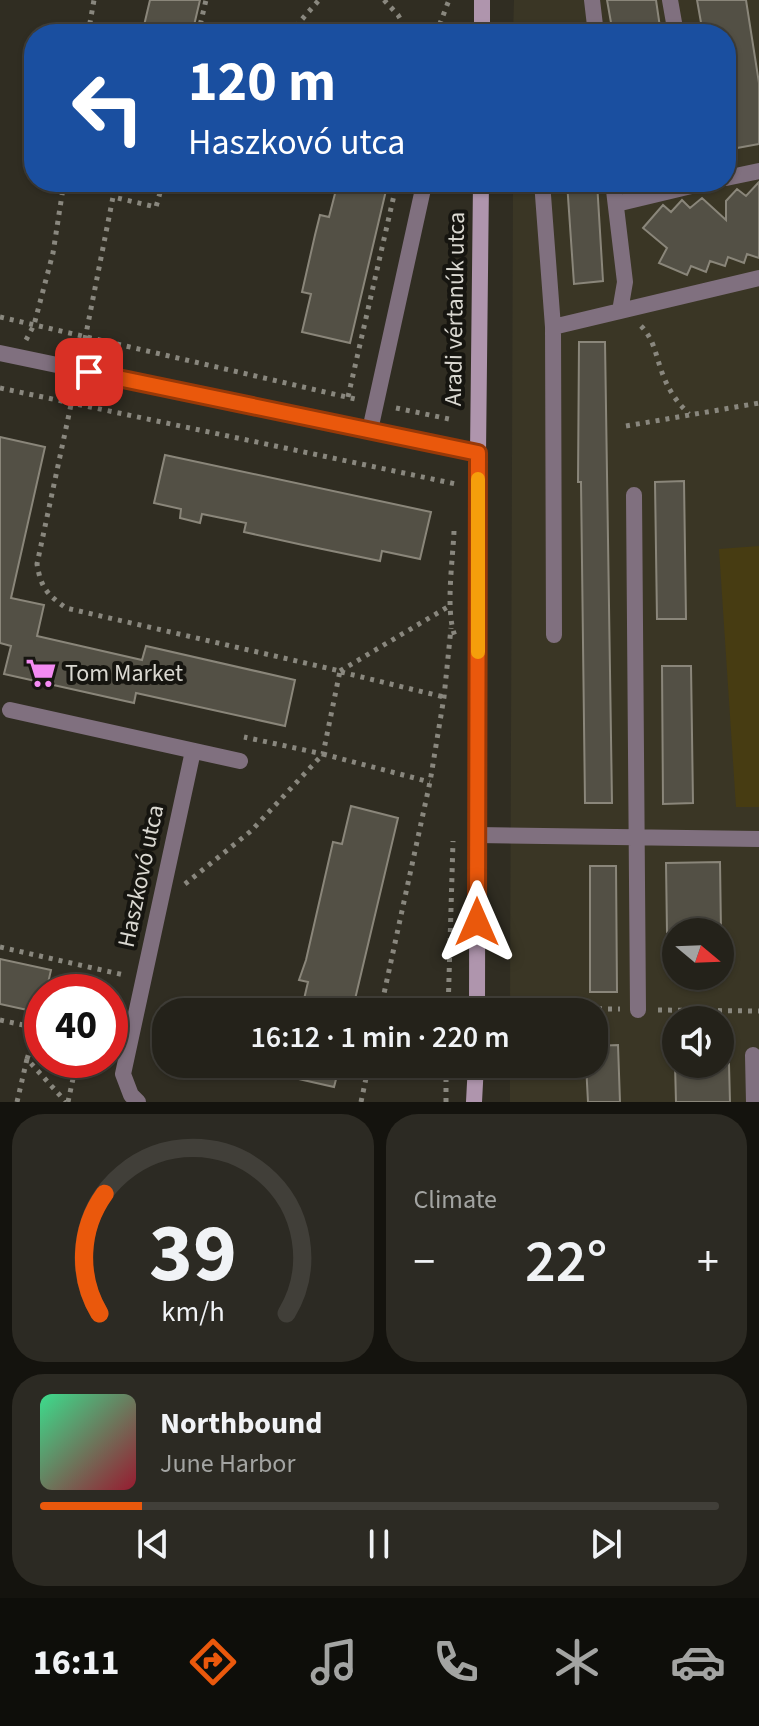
<!DOCTYPE html>
<html lang="en">
<head>
<meta charset="utf-8">
<style>
  :root { --surface:#24221a; --page:#2c2a23; --text:#f1f3f6; --muted:#a3a4a2; --line:#413f39; --accent:#ea580c }
  body { margin:0; font-family:"Source Sans 3",sans-serif; background:var(--page); color:var(--text); height:100vh; display:flex; flex-direction:column; font-size:30px; white-space:nowrap }
  * { box-sizing:border-box; margin:0 }
  p { font-size:26px; color:var(--muted) }
  .icon { flex:none; width:44px; height:44px; fill:none; stroke:currentColor; stroke-width:2; stroke-linecap:round; stroke-linejoin:round }
  .map { position:relative; height:1102px; overflow:hidden }
  .drawer { display:flex; flex-direction:column; gap:12px; padding:12px; background:#14130e; flex:1 }
  .drawer>* { flex:none }
  .top-card { position:absolute; left:24px; top:24px; width:712px; height:168px; border-radius:32px; box-shadow:0 2px 6px #0004,0 0 0 2px var(--line); background:#1a4fa0; color:#fff; overflow:hidden }
  .needle { width:52px; rotate:109deg }
  .fabs { position:absolute; left:662px; top:918px; display:grid; gap:16px }
  .fabs a { display:grid; place-items:center; width:72px; height:72px; border-radius:50%; background:var(--surface); box-shadow:0 2px 6px #0004,0 0 0 2px var(--line); font-size:40px }
  .speed { position:absolute; left:24px; top:974px; display:flex; gap:16px; font-size:40px; font-weight:700; text-align:center }
  .speed>* { display:grid; place-content:center; width:104px; height:104px; border-radius:50%; background:var(--surface); box-shadow:0 2px 6px #0004,0 0 0 2px var(--line); line-height:1 }
  .speed .limit { border:12px solid #d22; background:#fff; color:#111 }
  .pin { position:absolute; display:grid; place-items:center; width:68px; height:68px; color:#fff; margin:-34px; border-radius:16px; box-shadow:0 4px 12px #0006 }
  .me { position:absolute; width:88px; margin:-44px; rotate:0deg; stroke-linejoin:round; filter:drop-shadow(0 0 6px #0008) }
  .turn { display:flex; align-items:center; gap:28px; height:168px; padding:0 32px; font-size:36px }
  .turn .icon { width:104px; height:104px; stroke-width:2.5 }
  .turn b { display:block; font-size:56px; line-height:68px }
  .big { font-size:60px; font-weight:600; line-height:1.1 }
  .drawer .tile { flex:1; display:flex; flex-direction:column; justify-content:center; gap:12px; min-width:0; padding:0 28px; border-radius:32px; background:var(--page) }
  .drawer .dial { align-items:center; gap:0 }
  .dial svg { height:208px; overflow:visible; fill:none; stroke:var(--line); stroke-width:7; stroke-linecap:round; text-anchor:middle }
  .dial text { fill:var(--text); stroke:none }
  .song { display:flex; align-items:center; gap:24px }
  .cover { width:96px; height:96px; border-radius:12px; background:linear-gradient(135deg,hsl(150 70% 55%),hsl(350 70% 35%)) }
  .played { height:8px; border-radius:4px; background:linear-gradient(90deg,var(--accent) 15%,var(--line) 15%) }
  .keys { display:flex; justify-content:space-around; direction:ltr }
  .heat { display:flex; justify-content:space-between; align-items:center; font-size:44px; direction:ltr }
  .drawer .tiles { flex:1; display:grid; gap:12px; grid-template-columns:1fr 1fr }
  .tile:last-child { grid-column:span 2 }
  .trip { position:absolute; left:152px; top:998px; width:456px; height:80px; border-radius:32px; background:var(--surface); box-shadow:0 2px 6px #0004,0 0 0 2px var(--line); font-weight:600; line-height:80px; text-align:center }
  .tab-bar { display:flex; height:128px; justify-content:space-around; align-items:center; background:#0e0e0a; color:var(--muted) }
  .tab-bar .icon { width:56px; height:56px }
  .tab-bar .selected { color:var(--accent) }
  .tab-bar b { font-size:36px; color:var(--text) }
  .map>svg:first-child { display:block }
</style>
</head>
<body>
<div class="map">
<svg width="759" height="1102" viewBox="0 0 759 1102">
  <rect width="100%" height="100%" fill="#302d22"/>
  <!-- built -->
  <path fill="#3a3625" fill-rule="evenodd" d="M 514,0 L 759,0 L 759,1102 L 510,1102 L 510,1064 L 594,1064 L 594,1012 L 510,1012 L 513,182 L 726,182 L 726,34 L 513,34 ZM 676,932 L 720,932 L 720,976 L 676,976 ZM 676,1020 L 720,1020 L 720,1064 L 676,1064 Z"/>
  <!-- green -->
  <path fill="#473c12" d="M 759,546 L 759,807 L 736,807 L 719,549 Z"/>
  <!-- building -->
  <path fill="#535045" stroke="#8a867a" stroke-width="2" d="M 150,0 L 200,0 L 192,34 L 142,34 Z
    M 607,0 L 656,0 L 661,34 L 613,34 Z
    M 697,0 L 746,0 L 759,83 L 759,144 L 726,150 L 726,34 L 703,34 Z
    M 338,182 L 388,182 L 350,343 L 302,332 L 311,294 L 302,292 L 315,235 L 320,215 L 329,217 Z
    M 567,182 L 597,182 L 603,281 L 574,284 Z
    M 759,182 L 759,258 L 747,254 L 744,263 L 728,257 L 725,266 L 710,261 L 706,272 L 691,266 L 687,275 L 659,263 L 667,248 L 643,228 L 663,205 L 671,212 L 682,200 L 690,208 L 702,198 L 726,220 L 726,201 L 737,189 L 746,196 Z
    M 579,342 L 605,342 L 612,803 L 585,803 L 581,482 L 578,482 Z
    M 0,437 L 45,447 L 11,598 L 44,605 L 37,636 L 142,660 L 146,646 L 295,680 L 285,726 L 136,693 L 134,703 L 4,674 L 11,646 L 0,643 Z
    M 165,455 L 431,512 L 420,559 L 382,551 L 380,561 L 303,545 L 244,532 L 246,523 L 202,514 L 200,523 L 180,518 L 181,509 L 154,503 Z
    M 684,481 L 686,619 L 657,619 L 655,482 Z
    M 662,666 L 691,666 L 693,803 L 663,804 Z
    M 351,806 L 398,818 L 352,1012 L 301,1012 L 308,982 L 299,980 L 306,960 L 333,842 L 342,844 Z
    M 720,862 L 721,932 L 667,932 L 666,863 Z
    M 590,866 L 616,866 L 617,992 L 590,992 Z
    M 0,959 L 51,970 L 46,992 L 42,992 L 41,1013 L 0,1004 Z
    M 618,1045 L 620,1102 L 588,1102 L 586,1064 L 594,1064 L 594,1046 Z
    M 273,1064 L 340,1064 L 334,1087 L 272,1073 Z
    M 675,1064 L 729,1064 L 730,1102 L 676,1102 Z"/>
  <g fill="none" stroke-linecap="round" stroke-linejoin="round">
    <!-- path -->
    <path stroke="#89877e" stroke-width="5" stroke-dasharray="4 6" stroke-linecap="butt" d="M 384,0 L 398,15 L 409,34
      M 88,34 L 94,0
      M 198,34 L 206,0
      M 289,34 L 319,0
      M 436,34 L 449,0
      M 0,317 L 355,399
      M 641,326 C 655,340 656,358 663,375 C 669,391 677,402 689,414
      M 26,340 L 34,325 L 53,253 L 64,182
      M 83,349 L 113,197 L 156,207 L 163,182
      M 75,386 L 37,564 C 41,588 47,594 66,608 L 340,671 L 323,754 L 244,737
      M 0,388 L 456,484
      M 348,397 L 397,182
      M 396,408 L 454,420
      M 626,426 L 759,403
      M 454,531 C 453,559 445,611 455,636
      M 340,671 L 451,605
      M 341,672 L 444,697
      M 185,884 L 251,831 L 323,754 L 430,782
      M 0,947 L 124,975
      M 498,1008 L 620,1009
      M 658,1010 L 759,1011
      M 380,1012 L 430,782 L 444,697 L 451,628
      M 448,1012 L 453,841
      M 0,1020 L 42,1029
      M 27,1059 L 37,1028
      M 17,1102 L 27,1059 L 66,1102
      M 68,1102 L 77,1060
      M 361,1102 L 369,1064
      M 446,1102 L 446,1064"/>
    <!-- lane -->
    <path stroke="#80707f" stroke-width="16" d="M 592,0 L 596,34
      M 670,0 L 676,34
      M 726,178 L 759,171
      M 542,182 L 553,327
      M 613,182 L 625,282 L 620,311
      M 616,204 L 708,182
      M 370,430 L 423,189
      M 634,495 L 638,1010
      M 554,635 L 553,327 L 759,278
      M 10,710 L 240,761
      M 477,835 L 759,839
      M 753,1055 L 754,1102
      M 138,1102 L 131,1095 L 123,1074 L 193,751"/>
    <!-- street -->
    <path stroke="#80707f" stroke-width="16" d="M 0,353 L 478,453"/>
    <!-- secondary -->
    <path stroke="#af95ad" stroke-width="16" d="M 482,34 L 482,0
      M 477,1012 L 478,453 L 481,182
      M 474,1102 L 476,1064"/>
  </g>
  <g fill="none" stroke-linecap="round" stroke-linejoin="round">
    <!-- route casing -->
    <g stroke="#983908" stroke-width="20">
      <path id="route" d="M 89,372 L 478,453 L 477,922"/>
    </g>
    <!-- route -->
    <use href="#route" stroke="#ea580c" stroke-width="14"/>
    <!-- slow -->
    <path stroke="#f59e0b" stroke-width="14" d="M 478,652 L 478,479"/>
  </g>
  <!-- icons -->
  <defs>
    <g id="supermarket-bare" transform="scale(2.4)"><path d="M-6-5.5h2.5l.6 2H6L4.5 2H-2.5L-4.4-4H-6ZM-1.5 3.2a1.3 1.3 0 1 0 .1 0ZM3 3.2a1.3 1.3 0 1 0 .1 0Z" fill="#f38af2" stroke="#161510" stroke-width="2.5" paint-order="stroke"/></g>
  </defs>
  <g fill-rule="evenodd">
    <use href="#supermarket-bare" x="41" y="673"/>
  </g>
  <g text-anchor="middle" dominant-baseline="central" stroke-width="8" stroke-linejoin="round" paint-order="stroke">
    <!-- street labels -->
    <g font-size="24" fill="#dad8d1" stroke="#161510">
      <text transform="translate(455 309) rotate(-89)">Aradi vértanúk utca</text>
      <text transform="translate(141 876) rotate(-78)">Haszkovó utca</text>
    </g>
    <!-- poi labels -->
    <g font-size="24" fill="#dad8d1" stroke="#161510" text-anchor="start">
      <text x="65" y="673">Tom Market</text>
    </g>
  </g>
</svg>
<div class="fabs">
<a><svg class="needle" viewBox="-14 -14 28 28"><path d="M0-13l5 13h-10z" fill="#e53935"/><path d="M0 13l5-13h-10z" fill="#a3a4a2"/></svg></a>
<a><svg class="icon" aria-label="sound" viewBox="0 0 24 24"><path d="M4 9h4l5-4v14l-5-4H4zM17 9q2 3 0 6"/></svg></a>
</div>
<div class="speed"><div class="limit">40</div></div>
<div class="pin" style="left:89px;top:372px;background:#d93025"><svg class="icon" aria-label="arrive" viewBox="0 0 24 24"><path d="M6 21V4h12l-3 4 3 4H6"/></svg></div>
<svg class="me" style="left:477px;top:922px" viewBox="-20 -20 40 40"><path d="M0-17L14 15 0 8-14 15z" fill="#ea580c" stroke="#fff" stroke-width="4"/></svg>
<div class="trip">16:12 · 1 min · 220 m</div>
<div class="top-card">
<div class="turn"><svg class="icon" aria-label="left" viewBox="0 0 24 24"><path d="M17 20v-9H6M10 6l-5 5 5 5"/></svg><div><b>120 m</b>Haszkovó utca</div></div>
</div>
</div>
<section class="drawer">
<div class="tiles">
<div class="tile dial"><svg viewBox="0 0 100 80">
<path d="M14 69A42 42 0 1 1 86 69"/>
<path d="M14 69A42 42 0 0 1 16 23" stroke="#ea580c"/>
<text x="50" y="56" font-size="32" font-weight="700">39</text>
<text x="50" y="72" font-size="11">km/h</text>
</svg></div>
<div class="tile"><p>Climate</p>
<div class="heat"><a>−</a><b class="big">22°</b><a>+</a></div>
</div>
<div class="tile">
<div class="song"><i class="cover"></i><div><b>Northbound</b><p>June Harbor</p></div></div>
<div class="played"></div>
<div class="keys"><svg class="icon" aria-label="previous" viewBox="0 0 24 24"><path d="M18 5L8 12l10 7zM5 5v14"/></svg><svg class="icon" aria-label="pause" viewBox="0 0 24 24"><path d="M8 5v14M16 5v14"/></svg><svg class="icon" aria-label="next" viewBox="0 0 24 24"><path d="M6 5l10 7-10 7zM19 5v14"/></svg></div>
</div>
</div>
</section>
<nav class="tab-bar">
<b>16:11</b>
<svg class="icon selected" aria-label="directions" viewBox="0 0 24 24"><path d="M12 3l9 9-9 9-9-9zM9 14v-3h6M13 9l2 2-2 2"/></svg>
<svg class="icon" aria-label="music" viewBox="0 0 24 24"><path d="M9 18V5l10-2v13"/><circle cx="6" cy="18" r="3"/><circle cx="16" cy="16" r="3"/></svg>
<svg class="icon" aria-label="phone" viewBox="0 0 24 24"><path d="M5 4h4l2 5-3 2q2 4 5 5l2-3 5 2v4C11 20 4 13 5 4z"/></svg>
<svg class="icon" aria-label="climate" viewBox="0 0 24 24"><path d="M12 3v18M4 7l16 10M4 17L20 7"/></svg>
<svg class="icon" aria-label="car" viewBox="0 0 24 24"><path d="M5 17H2v-5l4-1 3-4h7l3 4 3 1v5h-3M9 17h6M6 11h13"/><circle cx="7" cy="17" r="2"/><circle cx="17" cy="17" r="2"/></svg>
</nav>
</body>
</html>
